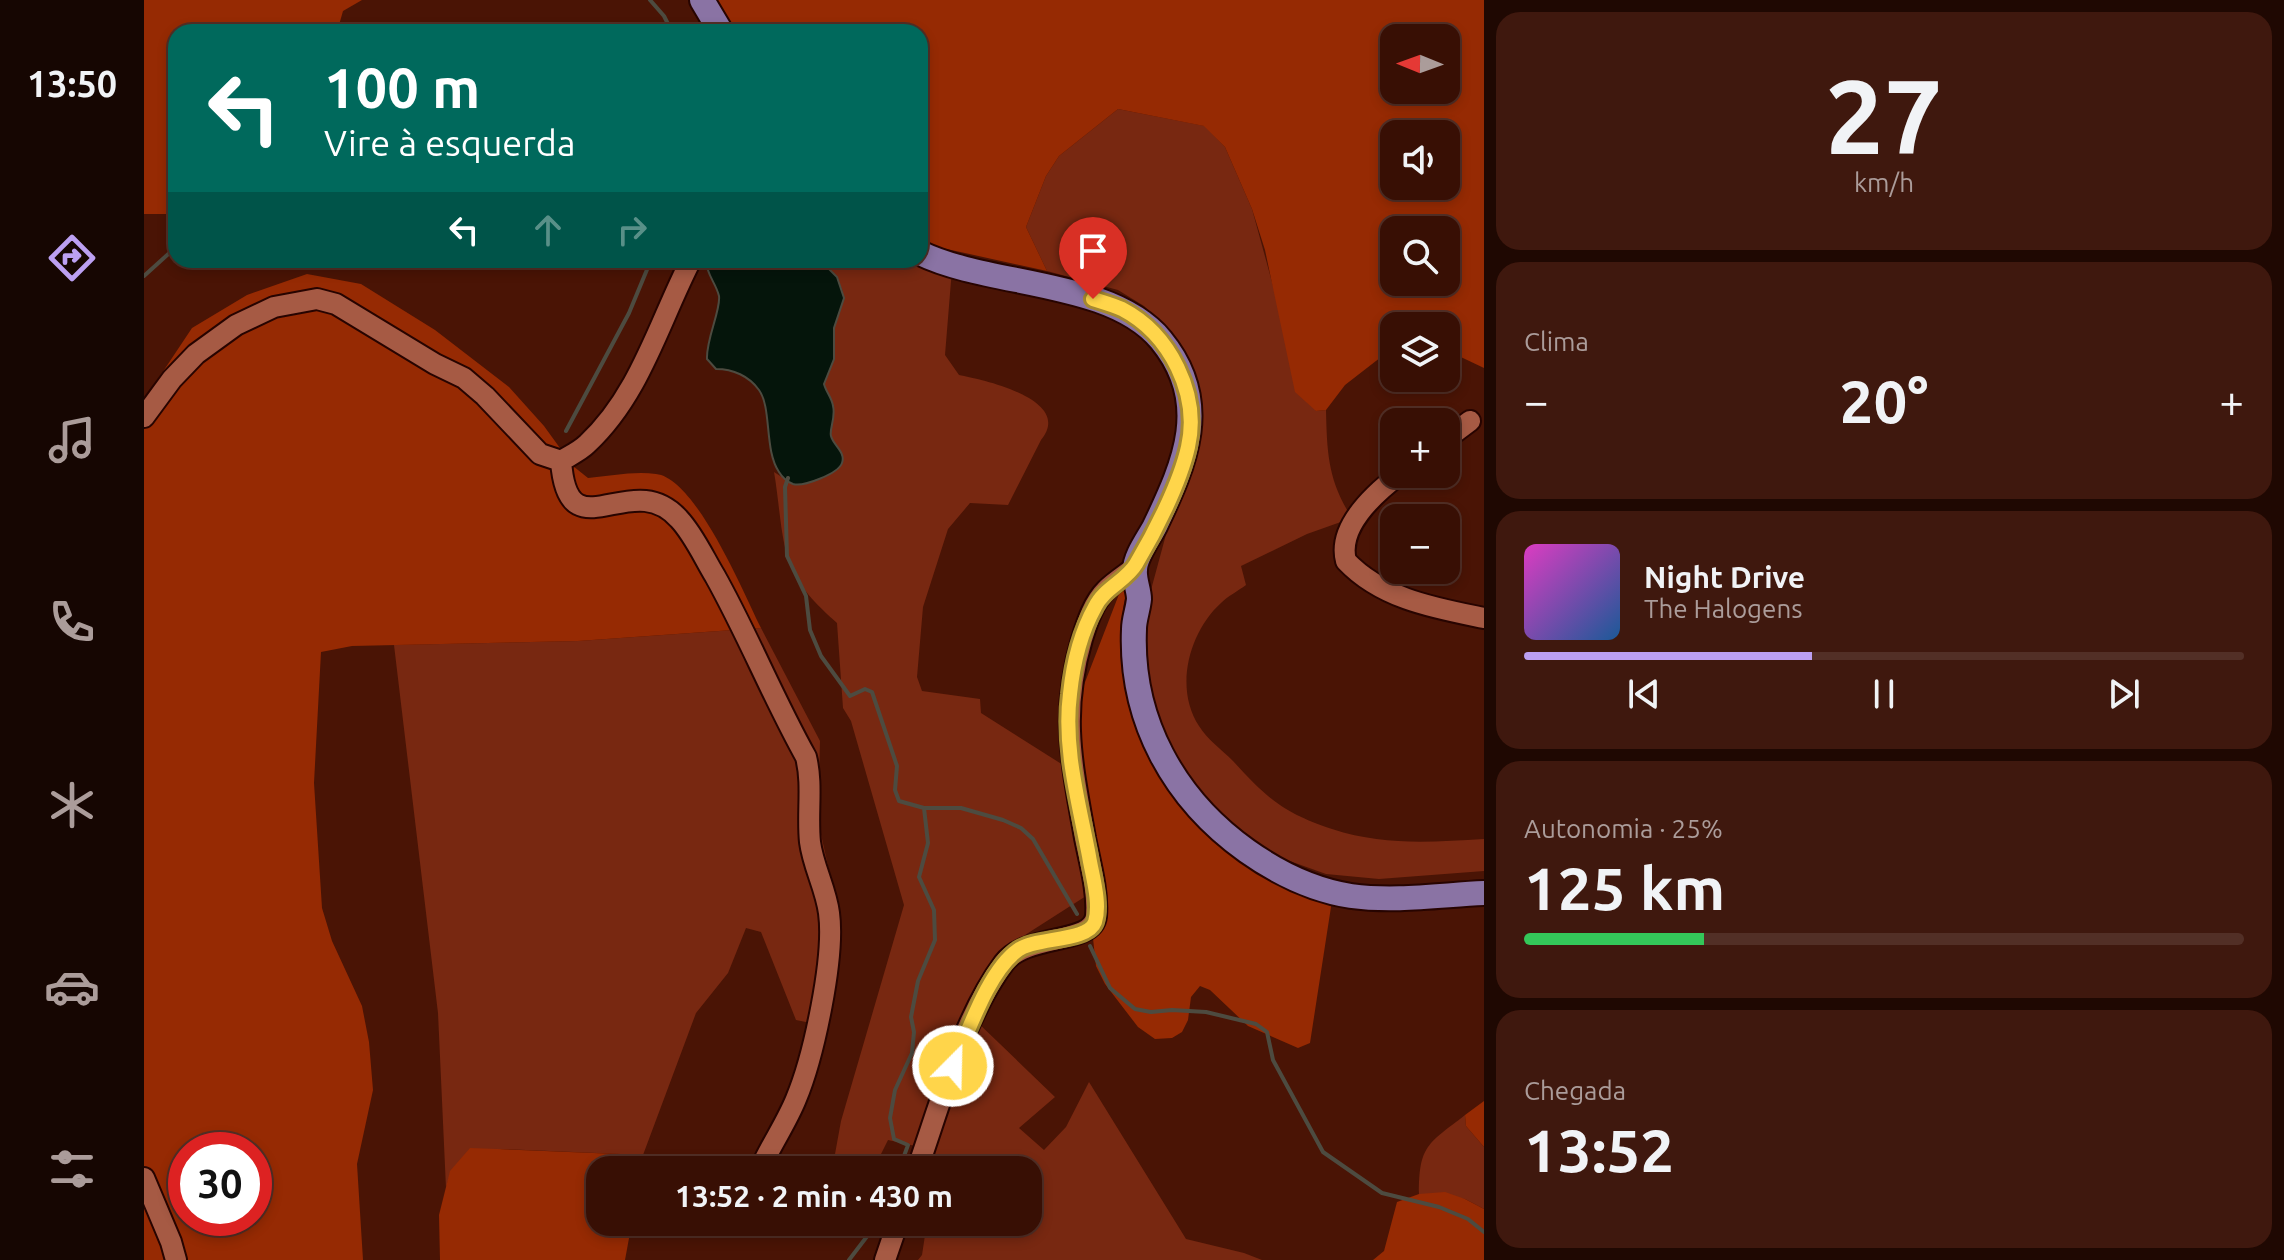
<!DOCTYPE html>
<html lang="pt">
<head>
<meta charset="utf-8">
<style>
  :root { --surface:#380f04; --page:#3f180e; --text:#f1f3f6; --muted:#ab9c9a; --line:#522f26; --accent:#bca0f2 }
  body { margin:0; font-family:Ubuntu,sans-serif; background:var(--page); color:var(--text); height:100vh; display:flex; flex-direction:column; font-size:30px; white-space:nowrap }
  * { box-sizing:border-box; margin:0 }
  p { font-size:26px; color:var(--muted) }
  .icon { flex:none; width:44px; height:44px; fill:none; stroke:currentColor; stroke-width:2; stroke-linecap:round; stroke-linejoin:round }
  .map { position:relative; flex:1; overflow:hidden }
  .sheet { display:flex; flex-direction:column; gap:12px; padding:12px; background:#1f0802; width:800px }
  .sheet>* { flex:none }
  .guide { position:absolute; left:24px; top:24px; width:760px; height:244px; border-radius:24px; box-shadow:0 4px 12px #0003,0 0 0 2px var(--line); background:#00695c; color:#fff; overflow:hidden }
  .needle { width:52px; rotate:271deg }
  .tools { position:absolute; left:1236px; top:24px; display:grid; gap:16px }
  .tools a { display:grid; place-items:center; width:80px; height:80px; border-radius:16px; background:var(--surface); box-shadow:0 4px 12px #0003,0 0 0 2px var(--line); font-size:40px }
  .speed { position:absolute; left:24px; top:1132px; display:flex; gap:16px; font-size:40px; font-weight:700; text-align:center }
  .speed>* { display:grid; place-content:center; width:104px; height:104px; border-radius:50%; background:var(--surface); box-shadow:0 4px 12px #0003,0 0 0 2px var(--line); line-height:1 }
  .speed .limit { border:12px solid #d22; background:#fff; color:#111 }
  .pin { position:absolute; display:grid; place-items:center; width:68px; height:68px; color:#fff; margin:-82px -34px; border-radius:50% 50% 50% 0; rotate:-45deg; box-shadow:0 0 8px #0007 }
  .pin .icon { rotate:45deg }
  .me { position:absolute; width:88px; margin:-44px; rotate:23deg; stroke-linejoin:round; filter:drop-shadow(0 0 6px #0008) }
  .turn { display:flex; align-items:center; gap:28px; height:168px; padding:0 24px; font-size:36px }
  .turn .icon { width:104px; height:104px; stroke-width:2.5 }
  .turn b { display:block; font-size:56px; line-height:68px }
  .lanes { display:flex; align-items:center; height:76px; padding:0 24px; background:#0003; justify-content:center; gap:40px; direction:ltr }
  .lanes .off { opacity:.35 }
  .big { font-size:60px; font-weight:600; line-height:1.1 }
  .sheet .tile { flex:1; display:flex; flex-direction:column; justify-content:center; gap:12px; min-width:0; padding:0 28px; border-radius:24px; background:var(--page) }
  .sheet .dial { align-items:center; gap:0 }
  .dial b { font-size:104px; line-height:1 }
  .song { display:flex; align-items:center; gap:24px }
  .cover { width:96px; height:96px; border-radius:12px; background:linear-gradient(135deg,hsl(310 70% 55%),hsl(210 70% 35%)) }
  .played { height:8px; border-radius:4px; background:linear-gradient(90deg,var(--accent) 40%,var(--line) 40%) }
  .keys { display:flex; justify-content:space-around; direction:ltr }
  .heat { display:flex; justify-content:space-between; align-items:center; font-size:44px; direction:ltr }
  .charge { height:12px; border-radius:6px; background:linear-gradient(90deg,#34c759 25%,var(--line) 0) }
  .trip { position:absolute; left:442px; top:1156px; width:456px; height:80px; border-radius:24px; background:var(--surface); box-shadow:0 4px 12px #0003,0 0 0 2px var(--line); font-weight:600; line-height:80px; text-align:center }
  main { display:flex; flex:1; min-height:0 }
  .menu { display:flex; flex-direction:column; width:144px; justify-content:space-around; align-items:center; background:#160602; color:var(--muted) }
  .menu .icon { width:56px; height:56px }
  .menu .active { color:var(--accent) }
  .menu b { font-size:36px; color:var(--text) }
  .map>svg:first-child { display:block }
</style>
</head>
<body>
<main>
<nav class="menu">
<b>13:50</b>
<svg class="icon active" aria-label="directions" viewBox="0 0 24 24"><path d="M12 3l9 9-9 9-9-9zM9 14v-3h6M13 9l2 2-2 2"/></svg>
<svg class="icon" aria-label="music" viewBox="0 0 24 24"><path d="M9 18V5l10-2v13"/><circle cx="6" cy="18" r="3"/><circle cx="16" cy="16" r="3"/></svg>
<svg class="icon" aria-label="phone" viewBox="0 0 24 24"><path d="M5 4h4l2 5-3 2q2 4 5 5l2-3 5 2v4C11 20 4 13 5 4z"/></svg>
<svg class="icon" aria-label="climate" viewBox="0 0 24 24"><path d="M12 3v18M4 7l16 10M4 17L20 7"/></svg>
<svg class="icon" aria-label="car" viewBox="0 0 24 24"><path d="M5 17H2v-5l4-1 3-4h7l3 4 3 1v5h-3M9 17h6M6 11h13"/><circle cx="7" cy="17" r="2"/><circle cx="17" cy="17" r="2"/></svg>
<svg class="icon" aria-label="filters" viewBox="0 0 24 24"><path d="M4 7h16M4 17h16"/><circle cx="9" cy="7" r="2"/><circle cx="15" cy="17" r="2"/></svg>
</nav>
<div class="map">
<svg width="1340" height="1260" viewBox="0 0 1340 1260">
  <rect width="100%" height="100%" fill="#4a1405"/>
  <!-- green -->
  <path fill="#782811" d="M 974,109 L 1061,126 L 1081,147 L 1108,209 L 1131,293 L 1172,411 L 1182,410 C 1183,453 1184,481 1208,518 L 1163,534 L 1097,566 L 1102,585 C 1094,591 1084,596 1077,603 C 1045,632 1030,688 1055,726 C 1063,739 1078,750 1089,761 C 1123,798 1139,813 1188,829 C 1240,846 1287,842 1340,839 L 1340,871 L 1235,879 L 1182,874 L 1129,855 L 1077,815 L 1038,768 L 1010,713 L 999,662 L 1001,612 L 1027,516 L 1040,358 L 1024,328 L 1000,306 L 974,290 L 903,271 L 882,227 L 902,176 L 915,156 Z
    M 676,260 L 776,260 L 808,269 L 801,355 L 815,375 C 841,380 930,400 897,440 L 864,505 L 826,503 L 804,529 L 779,607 L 773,677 L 778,691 L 836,699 L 837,713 L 938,777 L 953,889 L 881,935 L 830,1019 L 911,1097 L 875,1128 L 900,1150 L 922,1127 L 945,1082 L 1042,1239 L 1100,1253 L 1118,1260 L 774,1260 L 778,1255 L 783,1222 L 884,1222 L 884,1170 L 792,1170 L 776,1147 L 744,1140 L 729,1170 L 699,1170 L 689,1165 L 697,1121 L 760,905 L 707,721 L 699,708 L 693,623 C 673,605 652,585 644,559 C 636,532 635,500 630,472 L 650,485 C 671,482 686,477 698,459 L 686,436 L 690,408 L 680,384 L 690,359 L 690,328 L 699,292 L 693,277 Z
    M 617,628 L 676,741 L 674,821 L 693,906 L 672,1024 L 652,1020 L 617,932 L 602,928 L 584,973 L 552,1013 L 499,1155 L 358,1149 L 307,1171 L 302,1188 L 294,1013 L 250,645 L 434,641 Z
    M 1321,1115 L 1322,1126 L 1340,1147 L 1340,1209 L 1321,1199 L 1275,1194 C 1275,1145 1284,1144 1321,1115 Z"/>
  <!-- forest -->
  <path fill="#962a03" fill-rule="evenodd" d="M 0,0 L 218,0 L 199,11 L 193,32 L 32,32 L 32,214 L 0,214 Z
    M 565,0 L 1340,0 L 1340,368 L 1302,350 L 1302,326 L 1250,326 L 1250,347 L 1201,385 L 1182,410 L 1172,411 L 1151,392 L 1121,250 L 1108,209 L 1081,147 L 1060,126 L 974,109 L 915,156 L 902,176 L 882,227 L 903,271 L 798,248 L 776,239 L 776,32 L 587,32 ZM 1250,38 L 1302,38 L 1302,90 L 1250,90 ZM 1250,134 L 1302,134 L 1302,186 L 1250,186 ZM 1250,230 L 1302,230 L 1302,282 L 1250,282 Z
    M 163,274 L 217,284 L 291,330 L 365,387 L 400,426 L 429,466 L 444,478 C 466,476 490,471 512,474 C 552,478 600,594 617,628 L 434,641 L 208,646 L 177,652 L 170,783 L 178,908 L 188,941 L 218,1006 L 225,1042 L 229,1090 L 213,1164 L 219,1260 L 0,1260 L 0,400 L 48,328 L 103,295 ZM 42,1150 L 110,1150 L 110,1218 L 42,1218 Z
    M 977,589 L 983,592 C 978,606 978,620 978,634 C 972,722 1018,802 1087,854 C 1117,877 1154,884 1189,894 L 1166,1043 L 1154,1048 L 1104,1026 L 1066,990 L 1056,986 L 1047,997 L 1044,1020 L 1038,1032 L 1028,1038 L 1011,1039 L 994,1027 L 961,984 L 952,966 L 948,929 L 936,718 L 938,690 Z
    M 1340,1101 L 1340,1147 L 1322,1126 L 1321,1115 Z
    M 326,1148 L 499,1155 L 496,1170 L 456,1170 L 456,1222 L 488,1222 L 481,1260 L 296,1260 L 295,1215 L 306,1171 Z
    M 1301,1192 L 1321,1199 L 1340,1209 L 1340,1260 L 1229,1260 L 1240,1251 L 1253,1202 L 1275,1194 Z"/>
  <!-- water -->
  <path fill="#05150b" stroke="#4d4b40" stroke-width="2" d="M 562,260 L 676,260 L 693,277 L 700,298 L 690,328 L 690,359 L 680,384 C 682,392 688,398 689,406 C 692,417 685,430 687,436 C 689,445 702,452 698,463 C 694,474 659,487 649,484 C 644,482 638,477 635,472 C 620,450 628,408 615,390 C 605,376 589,369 572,369 L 563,359 C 562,339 577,310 575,296 C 572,283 562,274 562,260 Z"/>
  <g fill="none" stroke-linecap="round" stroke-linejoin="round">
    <!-- stream -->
    <path stroke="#4d4b40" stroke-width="4" d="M 506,0 L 520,16 L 528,32
      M 0,276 L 32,247
      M 422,431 L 485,313 L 507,260
      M 644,478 L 641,487 L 643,556 L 662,596 L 666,630 L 677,656 L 706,696 L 721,689 L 728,692 L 753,766 L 751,790 L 755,801 L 780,808 L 817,808 L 859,820 L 877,828 L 889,839 L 933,914
      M 946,946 L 966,988 L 991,1009 L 1007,1012 L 1028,1010 L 1062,1012 L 1112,1024 L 1123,1032 L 1129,1060 L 1179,1152 L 1238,1193 L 1295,1207 L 1324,1219 L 1340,1232
      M 755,1170 L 764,1145 L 750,1139 L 746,1118 L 751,1090 L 768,1053 L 770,1032 L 767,1017 L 774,981 L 791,940 L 790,910 L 775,877 L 784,843 L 780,808
      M 705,1260 L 734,1222"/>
    <!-- minor casing -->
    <g stroke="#270400" stroke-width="24">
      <path id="minor" d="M 0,417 L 28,379 L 52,354 L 92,325 L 130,307 L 173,299 L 192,304 L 291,364 L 320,378 L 341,396 L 396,454 L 417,461 C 425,456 436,451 443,444 C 496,395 515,322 547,260
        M 1302,439 L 1326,421
        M 417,461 C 424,557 487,465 535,519 C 550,535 560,558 571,576 C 604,635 629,698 662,757 C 669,785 663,813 666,842 C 669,866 682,889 685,913 C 691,957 670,1056 652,1099 C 644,1119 631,1139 621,1159
        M 1256,474 C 1231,493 1193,527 1202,561 C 1238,599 1291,608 1340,618
        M 773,1170 C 796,1105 819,1018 860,963 C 883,933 949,945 952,916 C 954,891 946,863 941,838 C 928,764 916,714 938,639 C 943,623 949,603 962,590 C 970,582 981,575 990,568
        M 0,1178 L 27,1242 L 32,1260
        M 741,1260 L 754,1222"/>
    </g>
    <!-- major casing -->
    <g stroke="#270400" stroke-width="28">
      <path id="major" d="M 558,0 L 577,32
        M 776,253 C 845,287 967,279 1017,340 C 1068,402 1041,463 1011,526 C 1005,538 991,556 991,570 C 990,580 995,590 995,599 C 994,610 990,619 990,629 C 986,720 1030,799 1103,851 C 1134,873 1169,890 1207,896 C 1251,902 1297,895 1340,893"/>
    </g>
    <!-- minor -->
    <use href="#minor" stroke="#a65a44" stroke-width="20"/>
    <!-- major -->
    <use href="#major" stroke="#8a73a4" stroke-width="24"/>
  </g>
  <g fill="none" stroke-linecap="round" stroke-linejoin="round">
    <!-- route casing -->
    <g stroke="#a68a30" stroke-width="20">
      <path id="route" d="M 809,1066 C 824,1033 844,971 874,950 C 891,937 944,942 951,922 C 957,903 948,875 945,856 C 935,803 919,748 926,694 C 929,665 937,632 951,607 C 960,588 982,581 992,564 C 1011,532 1036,483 1044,447 C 1056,394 1026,334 978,309 C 969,305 958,302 949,299"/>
    </g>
    <!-- route -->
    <use href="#route" stroke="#ffd54a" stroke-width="14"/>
  </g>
</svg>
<div class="tools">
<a><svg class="needle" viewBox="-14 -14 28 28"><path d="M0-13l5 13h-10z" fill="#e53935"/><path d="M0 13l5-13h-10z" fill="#ab9c9a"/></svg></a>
<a><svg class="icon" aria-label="sound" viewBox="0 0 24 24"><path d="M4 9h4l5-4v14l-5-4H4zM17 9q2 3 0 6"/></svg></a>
<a><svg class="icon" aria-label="search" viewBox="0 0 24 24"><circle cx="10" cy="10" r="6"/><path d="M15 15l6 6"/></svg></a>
<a><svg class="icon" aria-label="layers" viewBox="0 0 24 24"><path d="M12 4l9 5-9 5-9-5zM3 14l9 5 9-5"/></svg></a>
<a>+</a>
<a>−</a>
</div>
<div class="speed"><div class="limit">30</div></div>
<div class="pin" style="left:949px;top:299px;background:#d93025"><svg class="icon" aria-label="arrive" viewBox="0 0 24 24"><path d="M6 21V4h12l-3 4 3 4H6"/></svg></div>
<svg class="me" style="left:809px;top:1066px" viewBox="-20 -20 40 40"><circle r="17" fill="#ffd54a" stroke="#fff" stroke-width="3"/><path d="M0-11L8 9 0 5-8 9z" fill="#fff"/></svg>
<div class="trip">13:52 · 2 min · 430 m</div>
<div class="guide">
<div class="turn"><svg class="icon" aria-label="left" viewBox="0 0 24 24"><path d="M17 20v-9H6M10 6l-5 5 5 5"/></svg><div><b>100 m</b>Vire à esquerda</div></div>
<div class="lanes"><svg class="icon" aria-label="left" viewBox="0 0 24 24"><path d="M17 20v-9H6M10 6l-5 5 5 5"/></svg><svg class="icon off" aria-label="ahead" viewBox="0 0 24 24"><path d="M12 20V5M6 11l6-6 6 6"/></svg><svg class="icon off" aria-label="right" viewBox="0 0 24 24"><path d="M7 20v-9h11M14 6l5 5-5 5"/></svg></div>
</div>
</div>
<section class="sheet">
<div class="tile dial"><b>27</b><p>km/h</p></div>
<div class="tile"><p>Clima</p>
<div class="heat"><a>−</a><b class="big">20°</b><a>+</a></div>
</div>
<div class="tile">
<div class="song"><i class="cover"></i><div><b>Night Drive</b><p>The Halogens</p></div></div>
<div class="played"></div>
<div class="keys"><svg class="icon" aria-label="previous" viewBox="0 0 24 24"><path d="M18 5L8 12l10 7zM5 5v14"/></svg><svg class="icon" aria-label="pause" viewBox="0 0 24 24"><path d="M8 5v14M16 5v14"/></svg><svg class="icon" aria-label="next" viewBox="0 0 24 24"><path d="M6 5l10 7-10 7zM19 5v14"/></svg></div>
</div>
<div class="tile"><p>Autonomia · 25%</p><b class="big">125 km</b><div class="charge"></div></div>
<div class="tile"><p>Chegada</p><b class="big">13:52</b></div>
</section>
</main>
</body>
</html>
